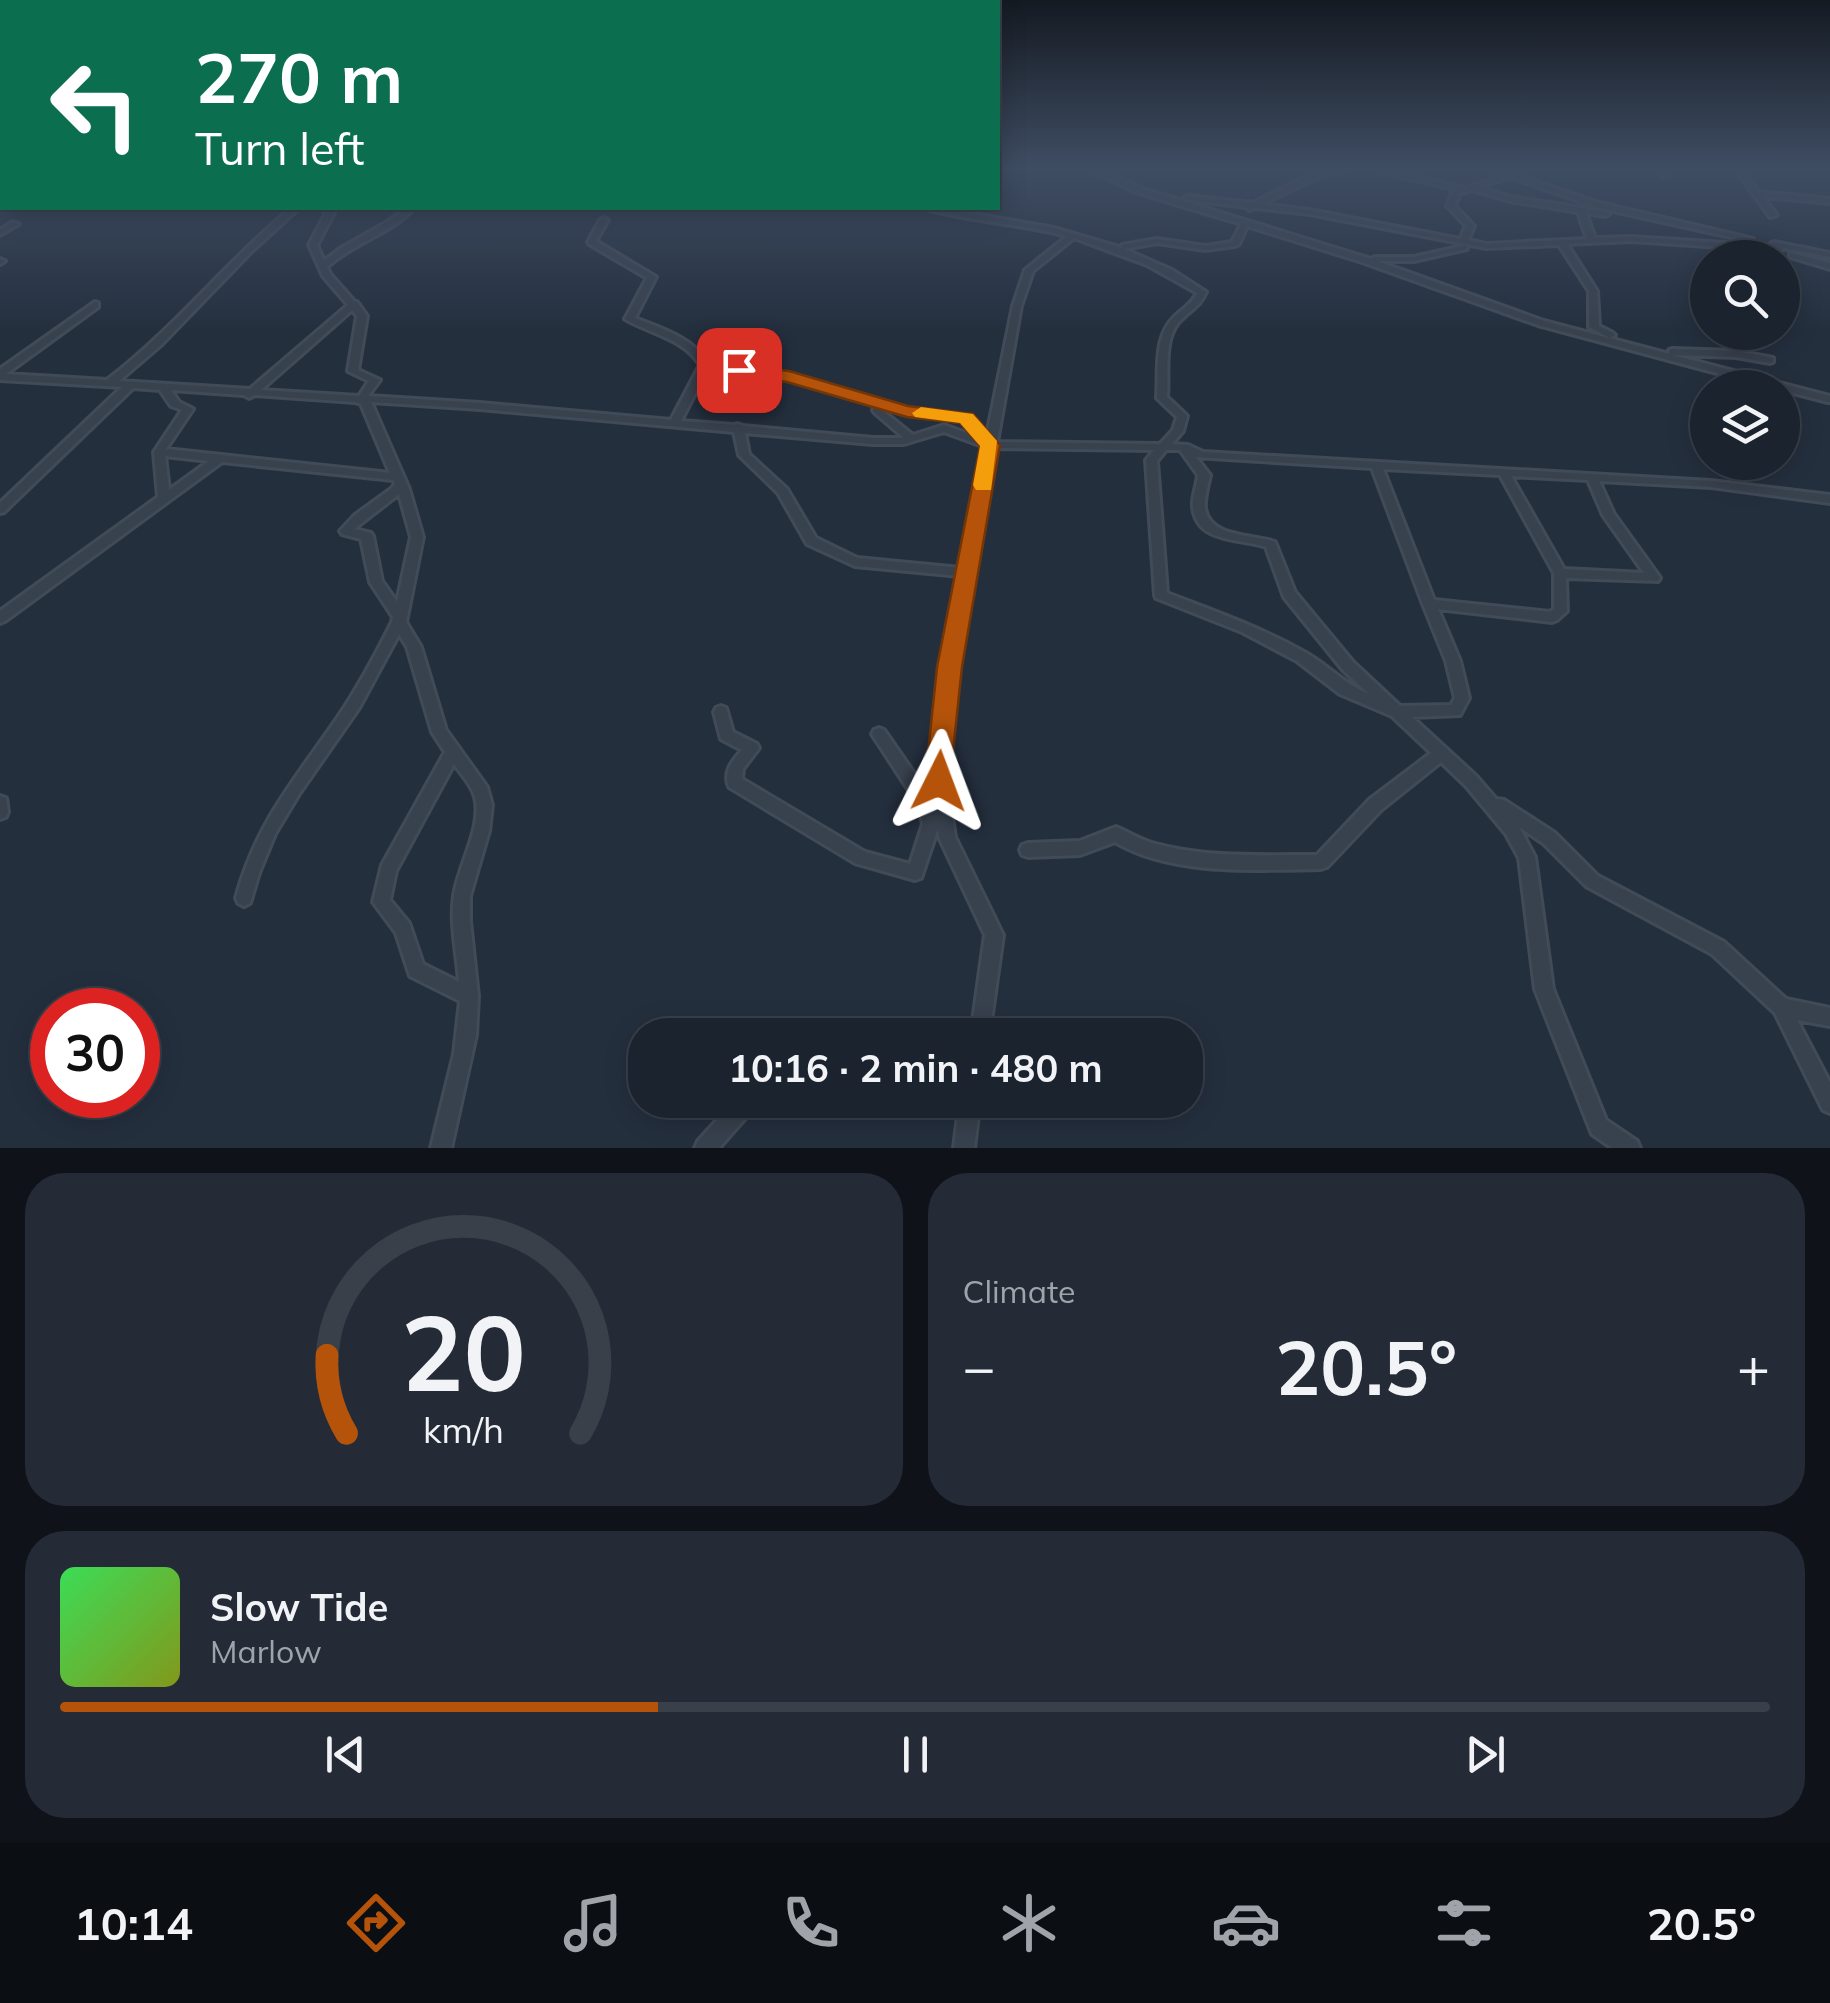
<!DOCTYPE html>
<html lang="en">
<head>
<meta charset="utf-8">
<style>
  :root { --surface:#1b232e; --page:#242b36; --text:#f1f3f6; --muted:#a0a4aa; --line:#39404a; --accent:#b45309 }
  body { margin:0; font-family:Mulish,sans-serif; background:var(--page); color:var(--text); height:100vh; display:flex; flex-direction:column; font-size:38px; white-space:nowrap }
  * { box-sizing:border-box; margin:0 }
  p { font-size:32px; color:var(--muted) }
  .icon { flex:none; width:55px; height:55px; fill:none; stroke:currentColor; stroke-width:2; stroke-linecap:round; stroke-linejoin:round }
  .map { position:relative; height:1148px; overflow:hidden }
  .drawer { display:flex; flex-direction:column; gap:25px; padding:25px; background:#0f1319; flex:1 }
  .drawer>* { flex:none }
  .banner { position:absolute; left:0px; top:0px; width:1000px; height:210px; box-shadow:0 5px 25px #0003,0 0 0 2px var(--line); background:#0b6e4f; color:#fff; overflow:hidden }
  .tools { position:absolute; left:1690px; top:240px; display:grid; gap:20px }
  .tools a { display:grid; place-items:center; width:110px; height:110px; border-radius:50%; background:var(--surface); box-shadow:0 5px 25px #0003,0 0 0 2px var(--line); font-size:50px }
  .speed { position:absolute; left:30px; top:988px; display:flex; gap:20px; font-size:50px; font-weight:700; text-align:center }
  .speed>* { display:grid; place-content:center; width:130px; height:130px; border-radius:50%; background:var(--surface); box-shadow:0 5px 25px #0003,0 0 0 2px var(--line); line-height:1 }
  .speed .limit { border:15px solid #d22; background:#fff; color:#111 }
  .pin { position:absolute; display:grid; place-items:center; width:85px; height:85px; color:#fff; margin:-42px; border-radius:20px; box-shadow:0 5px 15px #0006 }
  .me { position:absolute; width:110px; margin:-55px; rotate:3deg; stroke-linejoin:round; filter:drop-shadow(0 0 8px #0008) }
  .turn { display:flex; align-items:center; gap:35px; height:210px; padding:0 30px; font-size:45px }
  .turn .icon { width:130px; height:130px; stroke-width:2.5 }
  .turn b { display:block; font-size:70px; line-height:85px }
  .big { font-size:75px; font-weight:700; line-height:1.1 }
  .drawer .card { flex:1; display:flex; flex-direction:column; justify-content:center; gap:15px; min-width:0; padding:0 35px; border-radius:40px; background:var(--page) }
  .drawer .dial { align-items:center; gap:0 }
  .dial svg { height:260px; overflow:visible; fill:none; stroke:var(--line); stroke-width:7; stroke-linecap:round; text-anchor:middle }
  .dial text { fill:var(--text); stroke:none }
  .song { display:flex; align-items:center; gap:30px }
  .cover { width:120px; height:120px; border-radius:15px; background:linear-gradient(135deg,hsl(130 70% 55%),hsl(70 70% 35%)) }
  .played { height:10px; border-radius:5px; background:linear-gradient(90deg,var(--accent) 35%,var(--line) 35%) }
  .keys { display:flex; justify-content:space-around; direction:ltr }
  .heat { display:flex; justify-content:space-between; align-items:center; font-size:55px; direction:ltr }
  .drawer .tiles { flex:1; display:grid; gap:25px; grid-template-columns:1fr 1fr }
  .card:last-child { grid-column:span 2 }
  .trip { position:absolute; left:628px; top:1018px; width:575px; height:100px; border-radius:40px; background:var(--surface); box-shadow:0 5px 25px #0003,0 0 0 2px var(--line); font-weight:700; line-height:100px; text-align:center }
  .dock { display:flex; height:160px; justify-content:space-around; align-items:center; background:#0b0e12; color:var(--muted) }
  .dock .icon { width:70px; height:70px }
  .dock .current { color:var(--accent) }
  .dock b { font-size:45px; color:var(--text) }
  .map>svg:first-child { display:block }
</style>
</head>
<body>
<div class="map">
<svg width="1830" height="1148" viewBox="0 0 1830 1148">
  <rect width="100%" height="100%" fill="#242f3e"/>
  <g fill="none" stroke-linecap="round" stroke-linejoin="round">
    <!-- minor casing -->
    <g stroke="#414a57" stroke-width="6">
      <path id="minor" d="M 1090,170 L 1099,170 L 1144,189 L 1371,259 L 1375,257 L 1414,257 L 1467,245 L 1467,249 L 1414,261 L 1377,261 L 1544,321 L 1669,354 L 1669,350 L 1672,349 L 1736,351 L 1773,358 L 1773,362 L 1770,363 L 1736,357 L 1672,355 L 1830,396 L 1830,402 L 1828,402 L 1782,390 L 1782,388 L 1773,388 L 1538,325 L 1359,261 L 1247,226 L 1239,244 L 1235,246 L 1205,250 L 1157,243 L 1124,249 L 1172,270 L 1206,292 C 1200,307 1188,311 1178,323 C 1163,341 1169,375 1167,397 L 1187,416 L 1183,431 L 1172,444 L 1188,445 L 1203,452 L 1711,481 L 1830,495 L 1830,503 L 1711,487 L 1599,481 L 1614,514 L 1658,575 L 1660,578 L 1658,581 L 1566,578 L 1567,611 L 1557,620 L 1552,622 L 1438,609 L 1460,661 L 1469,698 L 1460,715 L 1412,717 L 1476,776 L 1496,799 L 1504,800 L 1555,833 L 1598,876 L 1724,942 L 1786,999 L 1830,1008 L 1830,1026 L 1797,1020 L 1830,1083 L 1830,1113 L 1823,1110 L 1775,1013 L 1712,954 L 1586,886 L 1543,843 L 1519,827 L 1535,857 L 1553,989 L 1606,1120 L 1637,1141 L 1640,1148 L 1612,1148 L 1592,1134 L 1535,989 L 1519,858 L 1506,834 L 1466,786 L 1441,762 L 1381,810 L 1327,867 L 1321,869 C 1256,870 1172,876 1115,842 L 1080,855 L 1028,857 L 1022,855 L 1020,850 L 1022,845 L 1028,843 L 1080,841 L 1116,827 C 1128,832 1139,839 1152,843 C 1204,858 1263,855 1317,855 L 1369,800 L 1431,753 L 1392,716 L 1340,694 L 1297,661 L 1242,632 L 1156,598 L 1155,595 L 1146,460 L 1154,450 L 996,448 L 956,667 L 945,769 L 955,837 L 1003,935 L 989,1035 L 971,1035 L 985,935 L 939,837 L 938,828 L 921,878 L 915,880 L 855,863 L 729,787 C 723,772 732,761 742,750 L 721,739 L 714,712 L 716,708 L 721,706 L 726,708 L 733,732 L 757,744 L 759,748 L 743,769 L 742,779 L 865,852 L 910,864 L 923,824 L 919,806 L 872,734 L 874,730 L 879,728 L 884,730 L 932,799 L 935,809 L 929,769 L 942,667 L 960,576 L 855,566 L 807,544 L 778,493 L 739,455 L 734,432 L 480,409 L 371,402 L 409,489 L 423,537 L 406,622 L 421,647 L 446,730 L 487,787 L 492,805 L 489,831 L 470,896 L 470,921 L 478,996 L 476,1035 L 451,1148 L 431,1148 L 454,1054 L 460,1001 L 410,976 L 396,933 L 373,902 L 382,865 L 445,752 L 432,732 L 407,647 L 399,634 L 359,708 L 299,794 L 275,834 L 259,873 L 250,903 L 244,906 L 238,903 L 236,898 C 257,821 295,780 338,717 C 359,686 376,654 392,622 L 393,617 L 370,582 L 361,539 L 342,534 L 340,531 L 355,515 L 391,489 L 395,484 L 393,480 L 222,462 L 5,621 L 0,623 L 0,611 L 158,497 L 154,452 L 182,410 L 171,406 L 160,390 L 133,388 L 4,512 L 0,513 L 0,503 L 122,387 L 0,380 L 0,369 L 95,302 L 98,303 L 98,307 L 6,374 L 107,380 C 174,329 226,262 291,208 L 299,208 L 251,252 L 162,344 L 119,381 L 250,389 L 348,305 L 323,276 L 309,245 L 326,213 L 321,208 L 328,208 L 334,213 L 317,245 L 324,261 L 341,248 L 387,222 L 407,208 L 414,208 C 392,233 353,243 327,267 L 331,275 L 354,301 L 357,302 L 367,316 L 358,370 L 380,380 L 368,396 L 480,403 L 671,420 L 700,365 C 683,338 651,334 625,319 L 647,278 L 589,244 L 588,242 L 600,220 L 604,218 L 608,220 L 596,241 L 656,277 L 635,318 C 662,329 692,337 708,363 L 789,374 L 908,409 L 970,416 L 987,435 L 1013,306 L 1025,270 L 1067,236 C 1022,224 975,222 930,210 L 930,208 L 940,208 L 1054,228 L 1122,248 L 1122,245 L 1157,239 L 1205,246 L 1232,242 L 1241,224 L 1138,193 ZM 1074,238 L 1147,265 L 1197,293 C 1191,307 1177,311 1169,323 C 1154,344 1159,374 1157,398 L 1177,417 L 1173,430 L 1160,444 L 997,442 L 1021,306 L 1033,271 ZM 352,310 L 357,316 L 348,371 L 369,381 L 359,396 L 261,390 ZM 708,368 L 788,380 L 907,415 L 963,421 L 977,437 L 944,425 L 913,435 L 878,407 L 873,410 L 874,412 L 904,438 L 873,438 L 743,426 L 738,424 L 734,425 L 681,421 ZM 171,390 L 244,395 L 249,398 L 255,395 L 355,402 L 361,404 L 390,473 L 166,449 L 193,409 L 179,402 ZM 944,432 L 985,447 L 961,568 L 857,558 L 816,538 L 787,489 L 749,454 L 745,433 L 873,444 L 904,444 ZM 1166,450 L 1180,450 L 1198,475 C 1197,486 1192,497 1193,507 C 1197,544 1241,538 1266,547 L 1284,597 L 1343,670 L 1369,694 C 1342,683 1328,665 1304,652 C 1260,627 1213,611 1167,593 L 1157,461 ZM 165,456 L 209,461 L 169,490 ZM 1196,457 L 1372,468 L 1423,604 L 1446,661 L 1455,698 L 1451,705 L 1400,706 L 1353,662 L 1295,592 L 1275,542 C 1253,534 1209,538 1205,508 C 1204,497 1208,486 1210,475 ZM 1383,469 L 1500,475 L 1554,573 L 1554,609 L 1550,612 L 1434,600 ZM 1511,476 L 1588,480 L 1603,515 L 1644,573 L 1564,569 ZM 399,494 L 411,537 L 397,602 L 382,581 L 373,536 L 371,533 L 354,529 ZM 454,764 C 461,774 472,785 475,797 C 483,826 458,866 454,896 C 450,924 457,953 459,982 L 423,964 L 409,923 L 390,900 L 396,871 Z
        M 1332,170 L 1347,170 L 1318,177 L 1262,204 L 1310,210 L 1460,239 L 1466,226 L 1447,206 L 1452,193 L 1457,190 L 1374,170 L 1387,170 L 1465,188 L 1503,175 L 1492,170 L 1503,170 L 1600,203 L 1753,239 L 1749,241 L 1595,207 L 1510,177 L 1479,187 L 1511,197 L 1608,212 L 1609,214 L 1605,216 L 1586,213 L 1595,238 L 1631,237 L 1773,246 L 1770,244 L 1774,242 L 1830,253 L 1830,257 L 1784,248 L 1780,251 L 1631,241 L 1567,244 L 1597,291 L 1599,326 L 1613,333 L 1615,335 L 1610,338 L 1589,327 L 1589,291 L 1559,245 L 1486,248 L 1310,214 L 1255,208 L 1249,210 L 1246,207 L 1188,200 L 1184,198 L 1188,196 L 1253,203 L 1313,173 ZM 1472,190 L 1510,201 L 1578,212 L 1587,239 L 1486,244 L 1468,240 L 1474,226 L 1455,206 L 1459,194 Z
        M 1662,170 L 1668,170 L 1668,177 L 1662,177 Z
        M 1736,170 L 1743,170 L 1759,192 L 1830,199 L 1830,203 L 1763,197 L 1777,215 L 1770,217 Z
        M 12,222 L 19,224 L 0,235 L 0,230 Z
        M 1790,253 L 1830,263 L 1830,269 L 1790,257 Z
        M 0,259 L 5,261 L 0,264 Z
        M 0,796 L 6,798 L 8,812 L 6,817 L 0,819 Z
        M 735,1100 L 758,1100 L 755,1107 L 719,1148 L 695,1148 L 698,1141 Z
        M 960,1100 L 980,1100 L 974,1148 L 954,1148 Z"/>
    </g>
    <!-- minor -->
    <use href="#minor" fill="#38414e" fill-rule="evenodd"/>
  </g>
  <!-- sky -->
  <linearGradient id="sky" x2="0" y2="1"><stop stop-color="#141a22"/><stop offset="0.51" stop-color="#3f4d63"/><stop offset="1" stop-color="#3f4d63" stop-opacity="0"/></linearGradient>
  <rect width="1830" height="331" fill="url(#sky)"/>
  <!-- route -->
  <path fill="#b45309" stroke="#753606" stroke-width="2.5" d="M 739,365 L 789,371 L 908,406 L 973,414 L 1000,445 L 962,667 L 949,789 L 929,789 L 925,781 L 937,667 L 980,446 L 960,423 L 907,417 L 787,382 L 733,374 L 730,370 Z"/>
  <!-- slow -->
  <path fill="#f59e0b" d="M 921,407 L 973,414 L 997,441 L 991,490 L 976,490 L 973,485 L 980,446 L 960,423 L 915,417 L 912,413 Z"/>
</svg>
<div class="tools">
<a><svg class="icon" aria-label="search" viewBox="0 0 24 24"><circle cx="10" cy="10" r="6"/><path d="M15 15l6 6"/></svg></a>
<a><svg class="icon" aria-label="layers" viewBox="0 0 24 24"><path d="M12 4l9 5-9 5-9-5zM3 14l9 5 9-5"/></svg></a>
</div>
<div class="speed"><div class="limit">30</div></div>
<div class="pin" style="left:739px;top:370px;background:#d93025"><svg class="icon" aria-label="arrive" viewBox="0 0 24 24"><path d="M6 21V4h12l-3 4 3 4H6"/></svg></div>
<svg class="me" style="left:939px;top:781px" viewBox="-20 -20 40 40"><path d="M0-17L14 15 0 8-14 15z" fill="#b45309" stroke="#fff" stroke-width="4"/></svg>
<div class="trip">10:16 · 2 min · 480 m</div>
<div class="banner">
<div class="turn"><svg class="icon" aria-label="left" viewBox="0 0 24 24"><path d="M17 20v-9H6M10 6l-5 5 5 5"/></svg><div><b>270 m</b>Turn left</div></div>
</div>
</div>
<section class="drawer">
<div class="tiles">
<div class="card dial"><svg viewBox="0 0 100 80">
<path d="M14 69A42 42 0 1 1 86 69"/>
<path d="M14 69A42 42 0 0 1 8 45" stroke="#b45309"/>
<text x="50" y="56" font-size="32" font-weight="700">20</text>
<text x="50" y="72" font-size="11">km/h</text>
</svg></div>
<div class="card"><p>Climate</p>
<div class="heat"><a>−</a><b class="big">20.5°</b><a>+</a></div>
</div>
<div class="card">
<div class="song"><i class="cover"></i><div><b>Slow Tide</b><p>Marlow</p></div></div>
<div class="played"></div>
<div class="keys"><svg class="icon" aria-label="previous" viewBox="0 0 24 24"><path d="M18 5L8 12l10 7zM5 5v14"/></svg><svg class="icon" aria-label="pause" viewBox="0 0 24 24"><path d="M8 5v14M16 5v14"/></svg><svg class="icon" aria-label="next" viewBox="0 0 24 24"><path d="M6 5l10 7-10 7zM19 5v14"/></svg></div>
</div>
</div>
</section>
<nav class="dock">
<b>10:14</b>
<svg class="icon current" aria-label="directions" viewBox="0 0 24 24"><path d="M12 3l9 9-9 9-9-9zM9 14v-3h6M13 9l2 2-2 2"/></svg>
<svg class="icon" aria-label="music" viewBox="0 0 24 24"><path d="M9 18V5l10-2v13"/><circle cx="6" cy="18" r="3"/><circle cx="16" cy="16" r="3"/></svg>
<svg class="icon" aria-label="phone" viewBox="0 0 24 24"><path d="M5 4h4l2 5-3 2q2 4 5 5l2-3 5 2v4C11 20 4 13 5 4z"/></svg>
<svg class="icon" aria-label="climate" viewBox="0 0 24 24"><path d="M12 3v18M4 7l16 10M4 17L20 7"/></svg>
<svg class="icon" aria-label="car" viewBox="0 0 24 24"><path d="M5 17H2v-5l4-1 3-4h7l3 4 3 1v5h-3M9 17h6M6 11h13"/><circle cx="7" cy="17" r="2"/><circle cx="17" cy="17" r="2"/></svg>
<svg class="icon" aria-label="filters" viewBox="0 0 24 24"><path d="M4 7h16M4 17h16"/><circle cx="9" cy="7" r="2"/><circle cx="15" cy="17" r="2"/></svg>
<b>20.5°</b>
</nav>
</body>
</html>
